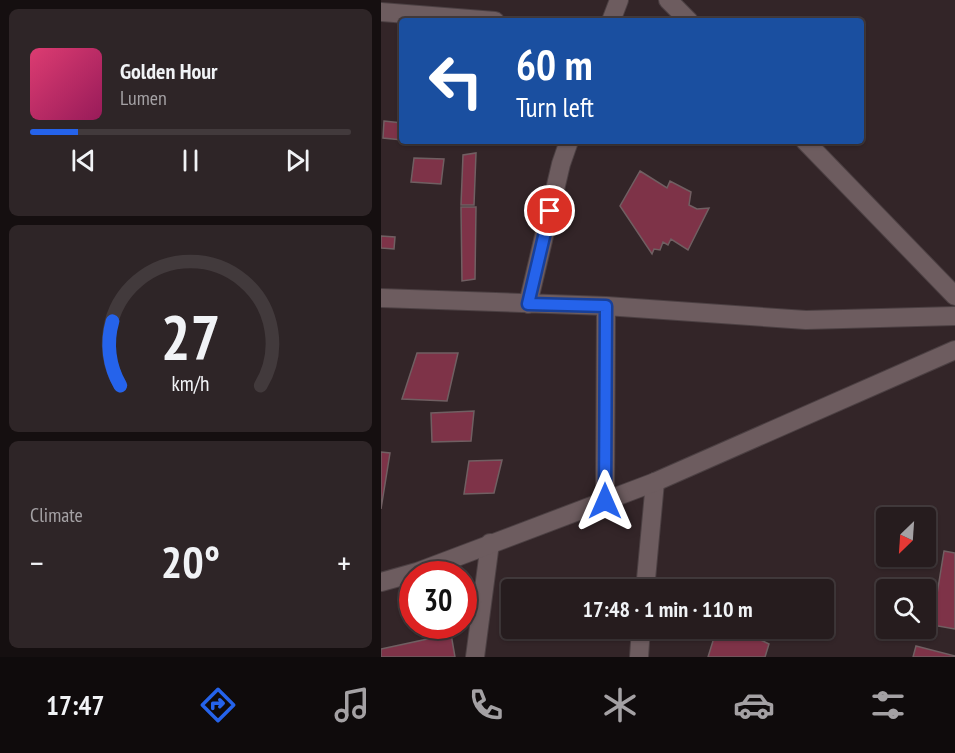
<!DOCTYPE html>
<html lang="en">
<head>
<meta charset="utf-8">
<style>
  :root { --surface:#261c1e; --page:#2e2527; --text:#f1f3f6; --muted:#a4a1a4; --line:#423a3c; --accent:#2563eb }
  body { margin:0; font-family:"PT Sans Narrow",sans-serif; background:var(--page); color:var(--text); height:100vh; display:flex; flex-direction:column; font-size:22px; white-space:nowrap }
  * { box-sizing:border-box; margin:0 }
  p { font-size:20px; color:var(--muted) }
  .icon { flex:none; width:33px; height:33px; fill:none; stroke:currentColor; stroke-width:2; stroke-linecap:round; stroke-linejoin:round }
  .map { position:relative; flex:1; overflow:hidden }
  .panel { display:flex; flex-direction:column; gap:9px; padding:9px; background:#150f10; width:381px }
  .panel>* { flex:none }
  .hud { position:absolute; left:18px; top:18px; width:465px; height:126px; border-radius:6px; box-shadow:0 2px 4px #0004,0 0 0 2px var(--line); background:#1a4fa0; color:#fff; overflow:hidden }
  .needle { width:39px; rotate:205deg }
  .fabs { position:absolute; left:495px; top:507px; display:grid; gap:12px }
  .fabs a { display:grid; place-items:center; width:60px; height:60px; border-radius:6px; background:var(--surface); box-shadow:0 2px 4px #0004,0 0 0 2px var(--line); font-size:30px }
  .speed { position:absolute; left:18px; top:561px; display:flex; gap:12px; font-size:30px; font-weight:700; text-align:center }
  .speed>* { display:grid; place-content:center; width:78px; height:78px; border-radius:50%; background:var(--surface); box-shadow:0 2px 4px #0004,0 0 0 2px var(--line); line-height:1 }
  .speed .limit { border:9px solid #d22; background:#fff; color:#111 }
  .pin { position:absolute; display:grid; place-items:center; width:51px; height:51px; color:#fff; margin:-26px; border:3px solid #fff; border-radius:50%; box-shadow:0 2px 6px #0007 }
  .me { position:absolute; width:66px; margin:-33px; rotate:0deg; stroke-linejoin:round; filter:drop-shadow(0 0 4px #0008) }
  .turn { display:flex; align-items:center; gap:21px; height:126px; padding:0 18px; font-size:27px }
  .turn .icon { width:78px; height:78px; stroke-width:2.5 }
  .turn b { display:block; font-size:42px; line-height:51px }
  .big { font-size:45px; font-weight:700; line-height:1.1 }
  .panel .card { flex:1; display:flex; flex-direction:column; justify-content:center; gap:9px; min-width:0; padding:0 21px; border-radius:9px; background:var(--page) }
  .panel .dial { align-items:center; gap:0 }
  .dial svg { height:156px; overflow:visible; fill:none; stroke:var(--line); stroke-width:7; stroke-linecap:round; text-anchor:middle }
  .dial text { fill:var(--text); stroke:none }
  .song { display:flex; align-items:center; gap:18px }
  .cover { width:72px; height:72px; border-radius:9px; background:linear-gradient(135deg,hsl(340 70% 55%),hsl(330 70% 35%)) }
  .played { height:6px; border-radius:3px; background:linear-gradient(90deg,var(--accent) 15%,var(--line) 15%) }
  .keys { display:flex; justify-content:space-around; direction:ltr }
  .heat { display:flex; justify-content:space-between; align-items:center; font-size:33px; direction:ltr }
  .trip { position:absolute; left:120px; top:579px; width:333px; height:60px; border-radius:6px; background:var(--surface); box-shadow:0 2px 4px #0004,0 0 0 2px var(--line); font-weight:700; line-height:60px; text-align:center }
  .tabs { display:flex; height:96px; justify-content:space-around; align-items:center; background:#0f0b0c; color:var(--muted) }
  .tabs .icon { width:42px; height:42px }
  .tabs .on { color:var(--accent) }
  .tabs b { font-size:27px; color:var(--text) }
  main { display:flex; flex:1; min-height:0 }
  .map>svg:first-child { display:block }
</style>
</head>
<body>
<main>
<section class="panel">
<div class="card">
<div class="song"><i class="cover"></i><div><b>Golden Hour</b><p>Lumen</p></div></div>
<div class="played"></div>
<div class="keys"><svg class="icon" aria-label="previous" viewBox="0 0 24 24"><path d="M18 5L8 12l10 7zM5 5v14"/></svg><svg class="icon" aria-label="pause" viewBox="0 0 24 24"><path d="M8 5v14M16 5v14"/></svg><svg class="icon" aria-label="next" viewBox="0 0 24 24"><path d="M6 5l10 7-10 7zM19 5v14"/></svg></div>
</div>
<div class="card dial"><svg viewBox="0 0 100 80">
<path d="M14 69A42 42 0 1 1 86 69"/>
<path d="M14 69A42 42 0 0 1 10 36" stroke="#2563eb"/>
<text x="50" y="56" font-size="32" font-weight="700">27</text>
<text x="50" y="72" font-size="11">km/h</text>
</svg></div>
<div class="card"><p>Climate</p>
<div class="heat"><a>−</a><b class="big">20°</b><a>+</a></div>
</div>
</section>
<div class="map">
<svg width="574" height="657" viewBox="0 0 574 657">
  <rect width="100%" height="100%" fill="#332528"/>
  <!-- building -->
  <path fill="#7e3348" stroke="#705f62" stroke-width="1.5" d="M 3,121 L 21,123 L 21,140 L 2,138 Z
    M 95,153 L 93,205 L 80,205 L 82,155 Z
    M 33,158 L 63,159 L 60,184 L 30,182 Z
    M 259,171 L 286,188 L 289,181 L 310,192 L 308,205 L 316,209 L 328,208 L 307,250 L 290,239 L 287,245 L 282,242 L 279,250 L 273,249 L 271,254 L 239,206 Z
    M 80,207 L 95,207 L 94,279 L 81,281 Z
    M 0,236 L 14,237 L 13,249 L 0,248 Z
    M 36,353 L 77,353 L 66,401 L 21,399 Z
    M 93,411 L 90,441 L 51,442 L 50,413 Z
    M 0,452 L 9,453 L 0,509 Z
    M 121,460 L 113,493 L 83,494 L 88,461 Z
    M 563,551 L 574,553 L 574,629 L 551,625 Z
    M 336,628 L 355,628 L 388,644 L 384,657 L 327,657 Z
    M 70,634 L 74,657 L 0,657 L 0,649 Z
    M 535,646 L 574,656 L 574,657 L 532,657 Z"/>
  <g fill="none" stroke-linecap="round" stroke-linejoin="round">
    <!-- street casing -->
    <g stroke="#4c4043" stroke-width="20">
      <path id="street" d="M 287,0 L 308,21
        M 0,12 L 114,21
        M 230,21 L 238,0
        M 424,141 L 574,296
        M 0,298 L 225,306 L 425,320 L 574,316
        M 147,304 L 180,164 L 188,141
        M 224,501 L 225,306
        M 264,590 L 274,482
        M 94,657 L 109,543
        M 258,657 L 260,628"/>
    </g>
    <!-- secondary casing -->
    <g stroke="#4c4043" stroke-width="20">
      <path id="secondary" d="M 0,582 L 36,572 L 274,482 L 574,350"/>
    </g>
    <!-- street -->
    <use href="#street" stroke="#6d5c5f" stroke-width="18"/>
    <!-- secondary -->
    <use href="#secondary" stroke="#6d5c5f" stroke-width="18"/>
  </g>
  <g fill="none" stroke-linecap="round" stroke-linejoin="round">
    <!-- route casing -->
    <g stroke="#184099" stroke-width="15">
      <path id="route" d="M 169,211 L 147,304 L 225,306 L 224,501"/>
    </g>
    <!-- route -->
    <use href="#route" stroke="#2563eb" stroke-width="10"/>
  </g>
</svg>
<div class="fabs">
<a><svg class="needle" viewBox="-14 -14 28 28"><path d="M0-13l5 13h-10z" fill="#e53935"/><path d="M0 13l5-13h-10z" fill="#a4a1a4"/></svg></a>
<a><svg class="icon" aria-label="search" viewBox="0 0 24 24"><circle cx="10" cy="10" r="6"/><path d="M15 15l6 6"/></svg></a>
</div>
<div class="speed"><div class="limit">30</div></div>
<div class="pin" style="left:169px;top:211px;background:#d93025"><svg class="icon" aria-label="arrive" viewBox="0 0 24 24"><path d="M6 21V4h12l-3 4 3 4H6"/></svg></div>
<svg class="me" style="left:224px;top:501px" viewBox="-20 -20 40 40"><path d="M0-17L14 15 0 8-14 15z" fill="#2563eb" stroke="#fff" stroke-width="4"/></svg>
<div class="trip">17:48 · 1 min · 110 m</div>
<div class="hud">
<div class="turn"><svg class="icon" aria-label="left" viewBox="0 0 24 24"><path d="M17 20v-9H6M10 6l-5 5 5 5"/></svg><div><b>60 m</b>Turn left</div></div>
</div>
</div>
</main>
<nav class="tabs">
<b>17:47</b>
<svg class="icon on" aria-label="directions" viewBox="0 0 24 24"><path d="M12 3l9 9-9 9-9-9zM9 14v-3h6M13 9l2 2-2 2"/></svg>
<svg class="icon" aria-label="music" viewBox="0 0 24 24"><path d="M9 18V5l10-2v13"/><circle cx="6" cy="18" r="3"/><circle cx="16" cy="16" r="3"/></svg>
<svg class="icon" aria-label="phone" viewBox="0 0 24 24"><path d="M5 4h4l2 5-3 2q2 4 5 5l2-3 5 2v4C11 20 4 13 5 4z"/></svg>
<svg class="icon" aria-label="climate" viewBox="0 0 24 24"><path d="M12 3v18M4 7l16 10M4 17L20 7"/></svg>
<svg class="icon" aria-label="car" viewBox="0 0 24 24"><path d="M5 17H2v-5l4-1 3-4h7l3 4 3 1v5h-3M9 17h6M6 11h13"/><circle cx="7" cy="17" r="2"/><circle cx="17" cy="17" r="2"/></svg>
<svg class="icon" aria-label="filters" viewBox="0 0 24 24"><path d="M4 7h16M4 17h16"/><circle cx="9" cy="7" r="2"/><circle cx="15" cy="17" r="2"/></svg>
</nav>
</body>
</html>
